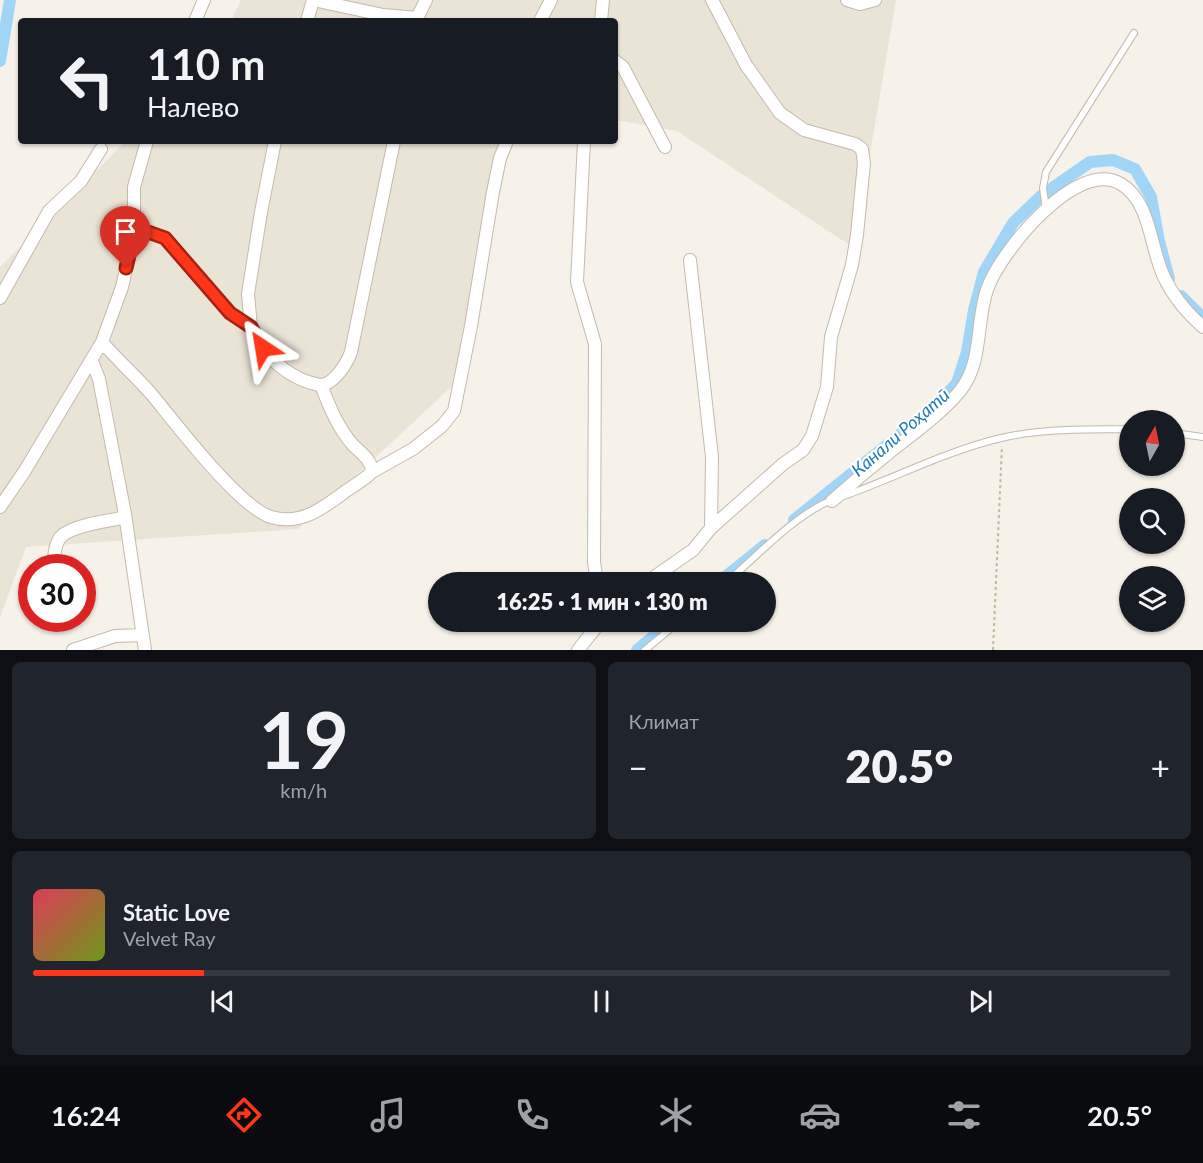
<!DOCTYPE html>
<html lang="ru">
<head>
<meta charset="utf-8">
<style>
  :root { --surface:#171b24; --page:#20242c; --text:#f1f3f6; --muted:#9ea1a6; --line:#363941; --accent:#ff3617 }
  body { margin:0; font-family:Lato,sans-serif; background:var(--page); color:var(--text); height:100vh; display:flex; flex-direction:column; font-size:22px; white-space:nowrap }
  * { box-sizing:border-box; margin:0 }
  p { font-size:20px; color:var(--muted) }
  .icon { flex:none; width:33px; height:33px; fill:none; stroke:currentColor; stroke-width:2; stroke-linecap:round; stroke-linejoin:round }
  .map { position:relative; height:650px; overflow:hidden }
  .details { display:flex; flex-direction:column; gap:12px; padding:12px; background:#0d0f14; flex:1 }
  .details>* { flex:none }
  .top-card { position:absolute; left:18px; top:18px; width:600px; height:126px; border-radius:6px; box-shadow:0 2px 4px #0004; background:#171b24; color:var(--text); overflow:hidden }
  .needle { width:39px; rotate:9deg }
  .fabs { position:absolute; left:1119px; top:410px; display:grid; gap:12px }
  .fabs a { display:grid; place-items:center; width:66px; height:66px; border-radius:50%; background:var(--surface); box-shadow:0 2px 4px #0004; font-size:30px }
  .speed { position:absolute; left:18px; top:554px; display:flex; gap:12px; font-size:30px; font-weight:700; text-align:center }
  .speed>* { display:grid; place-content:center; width:78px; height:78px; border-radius:50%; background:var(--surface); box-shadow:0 2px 4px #0004; line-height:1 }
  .speed .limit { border:9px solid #d22; background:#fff; color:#111 }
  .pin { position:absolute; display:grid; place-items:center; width:51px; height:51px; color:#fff; margin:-62px -26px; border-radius:50% 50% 50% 0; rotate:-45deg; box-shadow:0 0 6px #0007 }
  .pin .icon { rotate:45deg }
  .me { position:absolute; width:66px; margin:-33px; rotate:327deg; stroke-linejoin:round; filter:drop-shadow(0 0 4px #0008) }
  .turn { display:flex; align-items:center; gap:21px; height:126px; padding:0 30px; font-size:27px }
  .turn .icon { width:78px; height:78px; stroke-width:2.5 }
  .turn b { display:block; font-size:42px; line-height:51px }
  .big { font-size:45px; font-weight:800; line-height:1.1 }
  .details .tile { flex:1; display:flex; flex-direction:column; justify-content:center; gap:9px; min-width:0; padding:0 21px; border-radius:9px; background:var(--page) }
  .details .dial { align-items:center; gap:0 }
  .dial b { font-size:78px; line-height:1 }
  .song { display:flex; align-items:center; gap:18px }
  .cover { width:72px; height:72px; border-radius:9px; background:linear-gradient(135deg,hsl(350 70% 55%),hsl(80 70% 35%)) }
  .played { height:6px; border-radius:3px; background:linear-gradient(90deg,var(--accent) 15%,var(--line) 15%) }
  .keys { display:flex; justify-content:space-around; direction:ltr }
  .heat { display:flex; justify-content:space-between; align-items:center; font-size:33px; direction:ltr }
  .details .tiles { flex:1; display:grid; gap:12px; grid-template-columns:1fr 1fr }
  .tile:last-child { grid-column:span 2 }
  .trip { position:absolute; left:428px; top:572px; width:348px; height:60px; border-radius:30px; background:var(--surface); box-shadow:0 2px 4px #0004; font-weight:800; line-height:60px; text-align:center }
  .dock { display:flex; height:96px; justify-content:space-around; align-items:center; background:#090b0e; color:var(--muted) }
  .dock .icon { width:42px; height:42px }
  .dock .current { color:var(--accent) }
  .dock b { font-size:27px; color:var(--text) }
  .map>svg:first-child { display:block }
</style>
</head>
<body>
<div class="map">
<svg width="1203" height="650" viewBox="0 0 1203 650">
  <rect width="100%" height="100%" fill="#f6f2e9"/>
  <!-- residential -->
  <path fill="#eae4d6" d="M 241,0 L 896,0 L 854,248 L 677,131 L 615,120 L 615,21 L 231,21 Z
    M 126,141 L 511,141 L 460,379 L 298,529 L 26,547 L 0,617 L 0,267 Z"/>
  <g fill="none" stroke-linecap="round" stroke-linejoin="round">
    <!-- canal -->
    <path stroke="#a0d5f8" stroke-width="12" d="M 0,61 L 10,0
      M 1181,296 L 1203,318
      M 794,520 L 938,404 L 957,383 L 967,352 L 974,310 L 984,272 L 1013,223 L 1041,196 L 1090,162 L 1113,160 L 1135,169 L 1151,197 L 1159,241 L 1169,279
      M 719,582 L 765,545
      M 637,650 L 672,621"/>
    <!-- service casing -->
    <g stroke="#c3baaa" stroke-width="8">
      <path id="service" d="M 1046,209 L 1043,188 L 1046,172 L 1134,33
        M 1174,433 L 1203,437
        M 841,497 C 895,478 946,451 1001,438 C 1043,428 1087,430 1130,429
        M 727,582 C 757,556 796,514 832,500
        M 645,650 L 680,621"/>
    </g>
    <!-- minor casing -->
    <g stroke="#c3baaa" stroke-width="14">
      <path id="minor" d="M 313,0 L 383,15 L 417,18 L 426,0
        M 847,0 L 860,4 L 875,0
        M 195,21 L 204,0
        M 307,21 L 313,0
        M 540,21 L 551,0
        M 601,21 L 603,0
        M 615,61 L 623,67 L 665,147
        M 584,141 L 577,282 L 595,344 L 594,562 L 597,582
        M 134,234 L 134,187 L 147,141
        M 690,260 L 712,457 L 711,528
        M 0,298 L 49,211 L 81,181 L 101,149
        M 251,327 C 263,353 283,374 311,383 C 314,383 317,385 320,385 C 334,385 347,363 351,352 L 394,141
        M 102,342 C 118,361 137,377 153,396 C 176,424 239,507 271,517 C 301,526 323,508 346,491 C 355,485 365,479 372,472 C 372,460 361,453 353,445 C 338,428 329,406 321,385
        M 372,472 L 413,449 L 442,426 L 454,411 L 471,326 L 493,192 L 500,158 L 507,141
        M 832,501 C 851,484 871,467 891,451 C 914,433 941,414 960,391 C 984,361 975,321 988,287 C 1001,252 1077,157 1121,184 C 1151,202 1150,248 1164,277 C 1173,296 1187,313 1203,327
        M 0,507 L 24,472 L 102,342 L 122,287 L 134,234 L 148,232 L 165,238 L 230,313 L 251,327 L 248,294 L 261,212 L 275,141
        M 125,514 L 145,650
        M 54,567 C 54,557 54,548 59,539 C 67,526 107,521 122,518 L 125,514 L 99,379 L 92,361
        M 647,582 L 693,550 L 711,528 L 783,464 L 803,450 L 812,436 L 827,387 L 831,337 L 852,265 L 857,235 L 864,163 L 862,149 L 855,144 L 804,130 L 780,113 L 746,65 L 712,0
        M 73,650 L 115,636 L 143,635
        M 578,650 L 601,621"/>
    </g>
    <!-- path -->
    <path stroke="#c6b69a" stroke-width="2" stroke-dasharray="3 3" stroke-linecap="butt" d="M 993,650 L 1002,446"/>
    <!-- service -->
    <use href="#service" stroke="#fff" stroke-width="6"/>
    <!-- minor -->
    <use href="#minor" stroke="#fff" stroke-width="12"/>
  </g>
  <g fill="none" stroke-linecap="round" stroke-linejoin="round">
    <!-- route casing -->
    <g stroke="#a6230f" stroke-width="15">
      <path id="route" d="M 126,268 L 134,234 L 148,232 L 165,238 L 230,313 L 251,327 L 263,348"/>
    </g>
    <!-- route -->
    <use href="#route" stroke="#ff3617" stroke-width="10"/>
  </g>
  <g text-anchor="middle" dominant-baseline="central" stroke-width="4.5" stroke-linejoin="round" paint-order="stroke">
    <!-- water labels -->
    <g font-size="18" font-style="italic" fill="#227cba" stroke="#fff">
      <text transform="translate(900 432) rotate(-41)">Канали Роҳатӣ</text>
    </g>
  </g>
</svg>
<div class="fabs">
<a><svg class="needle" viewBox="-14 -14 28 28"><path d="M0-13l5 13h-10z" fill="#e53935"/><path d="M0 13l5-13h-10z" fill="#9ea1a6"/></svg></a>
<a><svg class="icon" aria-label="search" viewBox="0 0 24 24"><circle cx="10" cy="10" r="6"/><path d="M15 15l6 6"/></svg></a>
<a><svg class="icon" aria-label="layers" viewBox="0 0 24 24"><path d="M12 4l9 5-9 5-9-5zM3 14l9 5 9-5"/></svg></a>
</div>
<div class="speed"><div class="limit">30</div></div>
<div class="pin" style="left:126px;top:268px;background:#d93025"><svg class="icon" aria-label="arrive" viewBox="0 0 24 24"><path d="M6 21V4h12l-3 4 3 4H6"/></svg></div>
<svg class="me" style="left:263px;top:348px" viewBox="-20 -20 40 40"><path d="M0-17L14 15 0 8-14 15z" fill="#ff3617" stroke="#fff" stroke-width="4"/></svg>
<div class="trip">16:25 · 1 мин · 130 m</div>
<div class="top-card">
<div class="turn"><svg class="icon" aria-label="left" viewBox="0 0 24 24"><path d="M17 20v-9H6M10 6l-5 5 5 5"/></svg><div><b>110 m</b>Налево</div></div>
</div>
</div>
<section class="details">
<div class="tiles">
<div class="tile dial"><b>19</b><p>km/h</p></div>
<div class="tile"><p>Климат</p>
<div class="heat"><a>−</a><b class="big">20.5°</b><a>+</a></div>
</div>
<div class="tile">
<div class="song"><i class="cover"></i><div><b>Static Love</b><p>Velvet Ray</p></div></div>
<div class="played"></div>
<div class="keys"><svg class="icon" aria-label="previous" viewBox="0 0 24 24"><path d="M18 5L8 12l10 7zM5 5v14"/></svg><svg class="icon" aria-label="pause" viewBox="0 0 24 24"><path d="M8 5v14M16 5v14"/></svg><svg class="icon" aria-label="next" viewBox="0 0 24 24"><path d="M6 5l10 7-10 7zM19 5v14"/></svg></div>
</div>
</div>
</section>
<nav class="dock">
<b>16:24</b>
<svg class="icon current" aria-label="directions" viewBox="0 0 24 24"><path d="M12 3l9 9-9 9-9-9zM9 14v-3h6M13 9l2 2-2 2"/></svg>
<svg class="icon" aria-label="music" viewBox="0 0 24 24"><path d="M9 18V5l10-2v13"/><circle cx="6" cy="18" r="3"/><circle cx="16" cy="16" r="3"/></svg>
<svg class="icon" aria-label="phone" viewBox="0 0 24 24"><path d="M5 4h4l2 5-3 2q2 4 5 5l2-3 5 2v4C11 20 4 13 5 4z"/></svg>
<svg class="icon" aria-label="climate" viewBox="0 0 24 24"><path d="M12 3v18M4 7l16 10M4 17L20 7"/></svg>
<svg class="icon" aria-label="car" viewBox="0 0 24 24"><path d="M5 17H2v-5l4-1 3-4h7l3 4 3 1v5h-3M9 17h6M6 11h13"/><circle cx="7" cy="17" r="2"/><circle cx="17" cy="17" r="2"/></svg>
<svg class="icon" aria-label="filters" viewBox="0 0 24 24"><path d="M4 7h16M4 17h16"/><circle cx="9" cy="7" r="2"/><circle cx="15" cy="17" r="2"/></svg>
<b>20.5°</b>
</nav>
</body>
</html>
